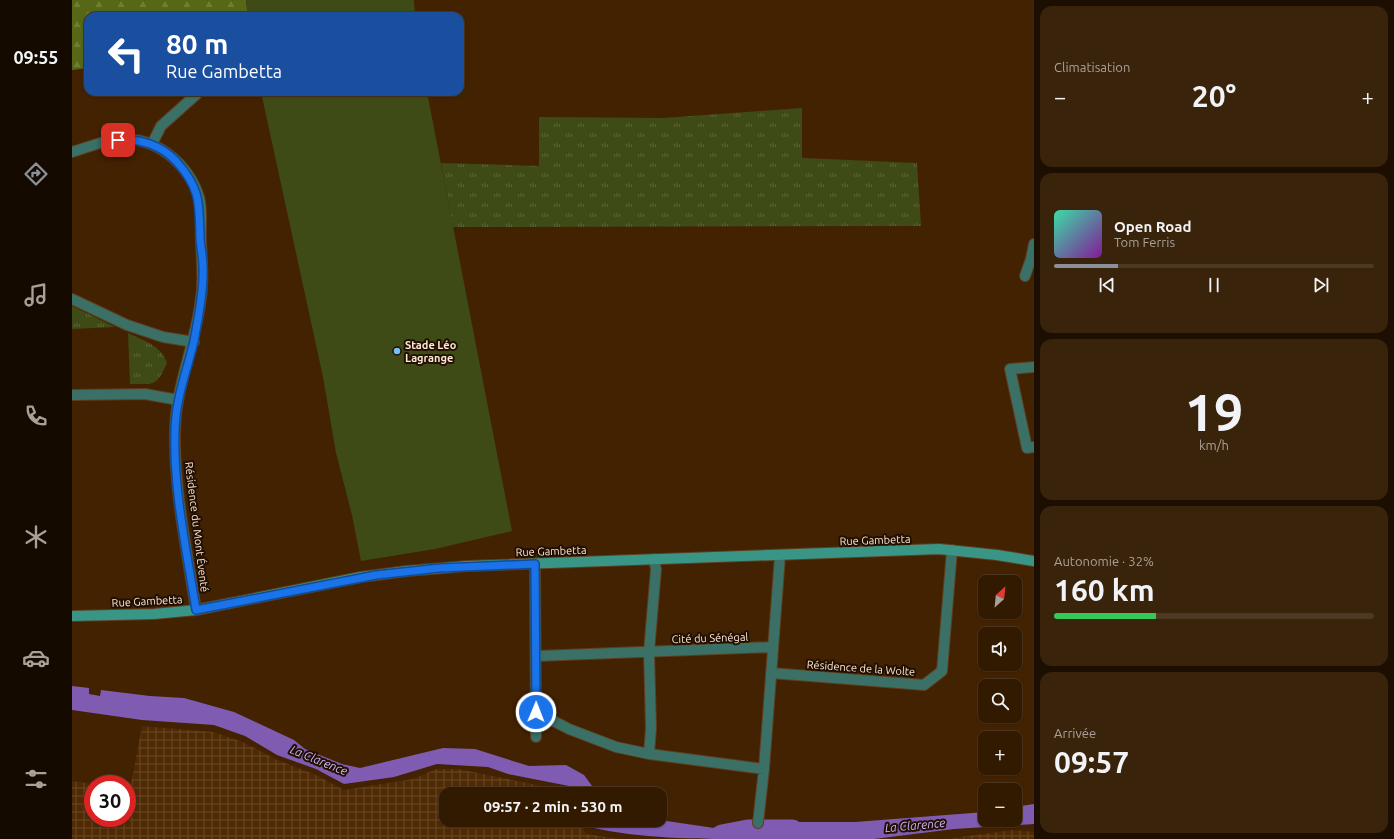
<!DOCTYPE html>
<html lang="fr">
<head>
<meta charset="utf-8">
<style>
  :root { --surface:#321a01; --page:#3a230b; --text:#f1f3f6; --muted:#a8a199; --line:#4d3823; --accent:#8c9099 }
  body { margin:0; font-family:Ubuntu,sans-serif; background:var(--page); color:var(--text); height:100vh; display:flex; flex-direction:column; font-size:15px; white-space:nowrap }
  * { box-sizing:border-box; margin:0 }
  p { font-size:13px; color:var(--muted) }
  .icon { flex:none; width:22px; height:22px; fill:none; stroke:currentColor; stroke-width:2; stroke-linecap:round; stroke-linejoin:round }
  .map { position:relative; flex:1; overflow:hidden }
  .panel { display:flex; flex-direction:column; gap:6px; padding:6px; background:#1c0e01; width:360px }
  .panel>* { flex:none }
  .banner { position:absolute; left:12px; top:12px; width:380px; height:84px; border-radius:12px; box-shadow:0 1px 3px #0004,0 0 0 1px var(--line); background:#1a4fa0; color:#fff; overflow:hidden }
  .needle { width:26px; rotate:27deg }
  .controls { position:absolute; left:906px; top:575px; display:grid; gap:8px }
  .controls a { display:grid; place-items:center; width:44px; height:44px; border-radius:8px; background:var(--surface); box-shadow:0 1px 3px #0004,0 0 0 1px var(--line); font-size:20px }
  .speed { position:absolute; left:12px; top:775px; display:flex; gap:8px; font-size:20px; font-weight:700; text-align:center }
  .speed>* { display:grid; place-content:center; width:52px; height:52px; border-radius:50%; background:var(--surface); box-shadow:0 1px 3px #0004,0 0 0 1px var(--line); line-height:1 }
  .speed .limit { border:6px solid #d22; background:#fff; color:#111 }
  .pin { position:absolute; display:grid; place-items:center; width:34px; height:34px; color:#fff; margin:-17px; border-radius:8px; box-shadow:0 2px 6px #0006 }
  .me { position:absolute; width:44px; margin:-22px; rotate:1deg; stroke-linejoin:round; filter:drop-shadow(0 0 3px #0008) }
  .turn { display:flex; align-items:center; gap:14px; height:84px; padding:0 16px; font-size:18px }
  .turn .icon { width:52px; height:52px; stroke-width:2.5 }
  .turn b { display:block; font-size:28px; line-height:34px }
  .big { font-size:30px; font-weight:600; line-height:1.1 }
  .panel .tile { flex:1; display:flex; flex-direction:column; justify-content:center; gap:6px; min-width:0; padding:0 14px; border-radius:12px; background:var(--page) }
  .panel .dial { align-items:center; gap:0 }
  .dial b { font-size:52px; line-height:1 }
  .song { display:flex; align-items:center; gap:12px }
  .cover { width:48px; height:48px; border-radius:6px; background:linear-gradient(135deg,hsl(160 70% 55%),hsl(290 70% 35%)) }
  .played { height:4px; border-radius:2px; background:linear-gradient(90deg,var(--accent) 20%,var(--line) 20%) }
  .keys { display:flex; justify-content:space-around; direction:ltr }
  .heat { display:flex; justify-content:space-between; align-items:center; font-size:22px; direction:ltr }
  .charge { height:6px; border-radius:3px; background:linear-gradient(90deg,#34c759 32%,var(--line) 0) }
  .trip { position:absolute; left:367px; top:787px; width:228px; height:40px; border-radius:12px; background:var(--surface); box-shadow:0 1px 3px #0004,0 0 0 1px var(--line); font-weight:600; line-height:40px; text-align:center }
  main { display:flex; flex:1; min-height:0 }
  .dock { display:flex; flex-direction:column; width:72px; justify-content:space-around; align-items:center; background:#140a00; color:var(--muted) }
  .dock .icon { width:28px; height:28px }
  .dock .active { color:var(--accent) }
  .dock b { font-size:18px; color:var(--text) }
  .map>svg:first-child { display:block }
</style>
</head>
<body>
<main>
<nav class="dock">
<b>09:55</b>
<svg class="icon active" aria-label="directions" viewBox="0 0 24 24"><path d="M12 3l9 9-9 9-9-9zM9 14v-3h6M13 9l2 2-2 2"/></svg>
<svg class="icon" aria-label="music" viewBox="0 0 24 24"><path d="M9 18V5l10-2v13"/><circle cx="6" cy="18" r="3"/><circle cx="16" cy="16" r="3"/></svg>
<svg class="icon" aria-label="phone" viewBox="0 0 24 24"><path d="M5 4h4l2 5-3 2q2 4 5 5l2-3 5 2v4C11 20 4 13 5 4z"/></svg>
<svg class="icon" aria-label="climate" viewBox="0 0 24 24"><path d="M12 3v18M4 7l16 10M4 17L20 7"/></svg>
<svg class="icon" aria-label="car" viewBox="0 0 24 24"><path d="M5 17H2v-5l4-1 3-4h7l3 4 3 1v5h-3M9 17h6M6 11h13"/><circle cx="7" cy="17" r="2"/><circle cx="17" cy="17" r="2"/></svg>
<svg class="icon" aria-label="filters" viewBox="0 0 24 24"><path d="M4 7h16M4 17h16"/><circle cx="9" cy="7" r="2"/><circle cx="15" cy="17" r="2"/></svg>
</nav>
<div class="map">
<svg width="962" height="839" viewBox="0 0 962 839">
  <defs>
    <pattern id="industrial-grid" width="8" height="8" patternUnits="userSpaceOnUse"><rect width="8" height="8" fill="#4f2a04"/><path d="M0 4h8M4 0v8" fill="none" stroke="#694928"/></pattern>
    <pattern id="grass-tufts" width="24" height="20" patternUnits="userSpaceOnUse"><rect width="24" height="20" fill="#3f4b17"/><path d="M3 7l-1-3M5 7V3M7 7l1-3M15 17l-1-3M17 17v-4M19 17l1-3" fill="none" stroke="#5c6538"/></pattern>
    <pattern id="forest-firs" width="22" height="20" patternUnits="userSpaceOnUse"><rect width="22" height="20" fill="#566715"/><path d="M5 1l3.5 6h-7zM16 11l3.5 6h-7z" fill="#6f7d36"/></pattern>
  </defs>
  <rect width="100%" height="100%" fill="#432201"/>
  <!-- industrial -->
  <path fill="url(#industrial-grid)" d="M 70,726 L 141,732 L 171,742 L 205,760 L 242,774 L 272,790 L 341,779 L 364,769 L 386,769 L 494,791 L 495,794 L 374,794 L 374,820 L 507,820 L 514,834 L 548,839 L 0,839 L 0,781 L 21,784 L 21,818 L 55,818 L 55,790 L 58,790 Z
    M 941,830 L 962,832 L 962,839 L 874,839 Z"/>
  <!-- grass -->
  <path fill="url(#grass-tufts)" d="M 730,108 L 730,158 L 845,163 L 849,226 L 381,227 L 369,163 L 467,166 L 467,117 L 591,118 Z
    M 0,306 L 43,327 L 0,329 Z
    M 56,333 C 72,341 89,345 95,363 C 84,387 83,384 58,384 Z"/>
  <!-- forest -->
  <path fill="url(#forest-firs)" d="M 0,0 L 174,0 L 176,16 L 16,16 L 16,68 L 0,70 Z"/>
  <!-- pitch -->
  <path fill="#3f4b17" d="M 174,0 L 342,0 L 343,16 L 176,16 Z
    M 189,92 L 355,92 L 440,531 L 363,549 L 289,561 L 280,515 L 264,453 L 251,377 Z"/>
  <!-- water -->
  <path fill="#7f5cb2" d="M 0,686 L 17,688 L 17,694 L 28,696 L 29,690 L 78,696 L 112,698 L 162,712 L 222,740 L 233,749 L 270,764 L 288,768 L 371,748 L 403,749 L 457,766 L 494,765 L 512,775 L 526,794 L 501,794 L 497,786 L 436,774 L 416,767 L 365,764 L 322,777 L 272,784 L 244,769 L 205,755 L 173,736 L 142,725 L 70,720 L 0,710 Z
    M 962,804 L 962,824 L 882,829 L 802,839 L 687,839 L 689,825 L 717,822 L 783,822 L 913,812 L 913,820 L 943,820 L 943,807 Z
    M 513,820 L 588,820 L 642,828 L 681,825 L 680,838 L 677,839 C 622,839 570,839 517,827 Z"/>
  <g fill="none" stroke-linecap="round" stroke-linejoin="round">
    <!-- river -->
    <path stroke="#7f5cb2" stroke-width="23" d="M 650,836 L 676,831 L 720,831"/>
    <!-- minor casing -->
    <g stroke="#5d3e1f" stroke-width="12">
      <path id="minor" d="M 80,144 L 89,126 L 127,92
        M 0,152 C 17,147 38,138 56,139 C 89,141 117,166 127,197 C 131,210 128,228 129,242 C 130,264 132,284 128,305 C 122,348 103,389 103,433 C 102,491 115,551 124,610
        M 962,244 L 959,259 L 962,258
        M 953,276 L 959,259
        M 0,299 L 55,325 L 91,337 L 122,342
        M 962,367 L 938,369 L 955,448 L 962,447
        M 0,395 L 73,394 L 106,400
        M 463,564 L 464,737
        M 465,656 L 701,647
        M 699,673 L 852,685 L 870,671 L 880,550
        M 464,712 L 497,729 L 544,747 L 577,754 L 692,769
        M 577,754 L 579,728 L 577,652 L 584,569 L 582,559
        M 686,823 L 692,769 L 708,556"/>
    </g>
    <!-- secondary casing -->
    <g stroke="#5d3e1f" stroke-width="12">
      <path id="secondary" d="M 0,616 L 82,614 L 124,610 L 289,577 L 335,571 L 395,566 L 867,549 L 925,555 L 962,561"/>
    </g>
    <!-- minor -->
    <use href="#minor" stroke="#3a7066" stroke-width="10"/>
    <!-- secondary -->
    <use href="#secondary" stroke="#399687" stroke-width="10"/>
  </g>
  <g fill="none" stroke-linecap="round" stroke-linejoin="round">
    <!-- route casing -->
    <g stroke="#114b97" stroke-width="10">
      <path id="route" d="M 46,140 C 67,138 89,145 104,161 C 129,189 127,203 128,238 C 129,250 132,263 131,275 C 131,296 126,319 122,341 C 115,371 103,400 103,432 C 101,490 115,552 124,610 L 304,575 L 368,568 L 463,564 L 464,712"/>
    </g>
    <!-- route -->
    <use href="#route" stroke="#1a73e8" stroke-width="7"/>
  </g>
  <!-- markers -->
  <circle fill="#74c0f6" stroke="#210f01" stroke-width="1.5" cx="325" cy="351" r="4"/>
  <g text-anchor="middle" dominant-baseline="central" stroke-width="4" stroke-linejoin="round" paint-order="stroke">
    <!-- poi labels -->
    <g font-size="11" font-weight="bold" fill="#fde7d5" stroke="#210f01" text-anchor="start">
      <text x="333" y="345">Stade Léo<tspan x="333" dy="13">Lagrange</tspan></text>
    </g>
    <!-- street labels -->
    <g font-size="11" fill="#fde7d5" stroke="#210f01">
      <text transform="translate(125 527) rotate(83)">Résidence du Mont Éventé</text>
      <text transform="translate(803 540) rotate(-2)">Rue Gambetta</text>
      <text transform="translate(479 551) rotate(-2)">Rue Gambetta</text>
      <text transform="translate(75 601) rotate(-3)">Rue Gambetta</text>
      <text transform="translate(638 638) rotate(-2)">Cité du Sénégal</text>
      <text transform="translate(789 668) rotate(4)">Résidence de la Wolte</text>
    </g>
    <!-- water labels -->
    <g font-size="12" font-style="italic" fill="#cdb5f9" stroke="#210f01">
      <text transform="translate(247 760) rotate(22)">La Clarence</text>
      <text transform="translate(843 825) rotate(-5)">La Clarence</text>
    </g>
  </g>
</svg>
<div class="controls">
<a><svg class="needle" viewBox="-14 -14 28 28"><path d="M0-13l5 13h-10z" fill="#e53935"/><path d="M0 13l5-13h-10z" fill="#a8a199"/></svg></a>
<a><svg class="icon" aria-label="sound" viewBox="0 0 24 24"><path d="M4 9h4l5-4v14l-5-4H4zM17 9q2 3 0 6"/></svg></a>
<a><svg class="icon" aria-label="search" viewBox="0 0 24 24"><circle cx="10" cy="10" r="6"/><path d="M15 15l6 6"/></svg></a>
<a>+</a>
<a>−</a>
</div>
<div class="speed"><div class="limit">30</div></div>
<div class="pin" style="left:46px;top:140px;background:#d93025"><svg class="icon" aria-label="arrive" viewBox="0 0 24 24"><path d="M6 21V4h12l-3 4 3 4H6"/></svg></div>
<svg class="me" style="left:464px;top:712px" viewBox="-20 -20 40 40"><circle r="17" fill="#1a73e8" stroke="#fff" stroke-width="3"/><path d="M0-11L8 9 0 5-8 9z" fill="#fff"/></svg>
<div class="trip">09:57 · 2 min · 530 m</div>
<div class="banner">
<div class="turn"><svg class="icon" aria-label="left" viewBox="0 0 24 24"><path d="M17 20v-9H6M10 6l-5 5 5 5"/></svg><div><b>80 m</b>Rue Gambetta</div></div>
</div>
</div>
<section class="panel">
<div class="tile"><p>Climatisation</p>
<div class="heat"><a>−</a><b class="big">20°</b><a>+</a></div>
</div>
<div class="tile">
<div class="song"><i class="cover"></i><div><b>Open Road</b><p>Tom Ferris</p></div></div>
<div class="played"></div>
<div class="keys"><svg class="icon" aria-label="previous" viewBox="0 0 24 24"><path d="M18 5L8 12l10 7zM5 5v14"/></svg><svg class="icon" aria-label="pause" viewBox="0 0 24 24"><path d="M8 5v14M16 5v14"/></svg><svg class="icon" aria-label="next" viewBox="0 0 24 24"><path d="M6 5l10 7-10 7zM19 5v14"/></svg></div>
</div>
<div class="tile dial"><b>19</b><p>km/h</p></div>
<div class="tile"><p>Autonomie · 32%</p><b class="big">160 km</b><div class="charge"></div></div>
<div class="tile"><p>Arrivée</p><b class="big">09:57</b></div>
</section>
</main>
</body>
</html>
